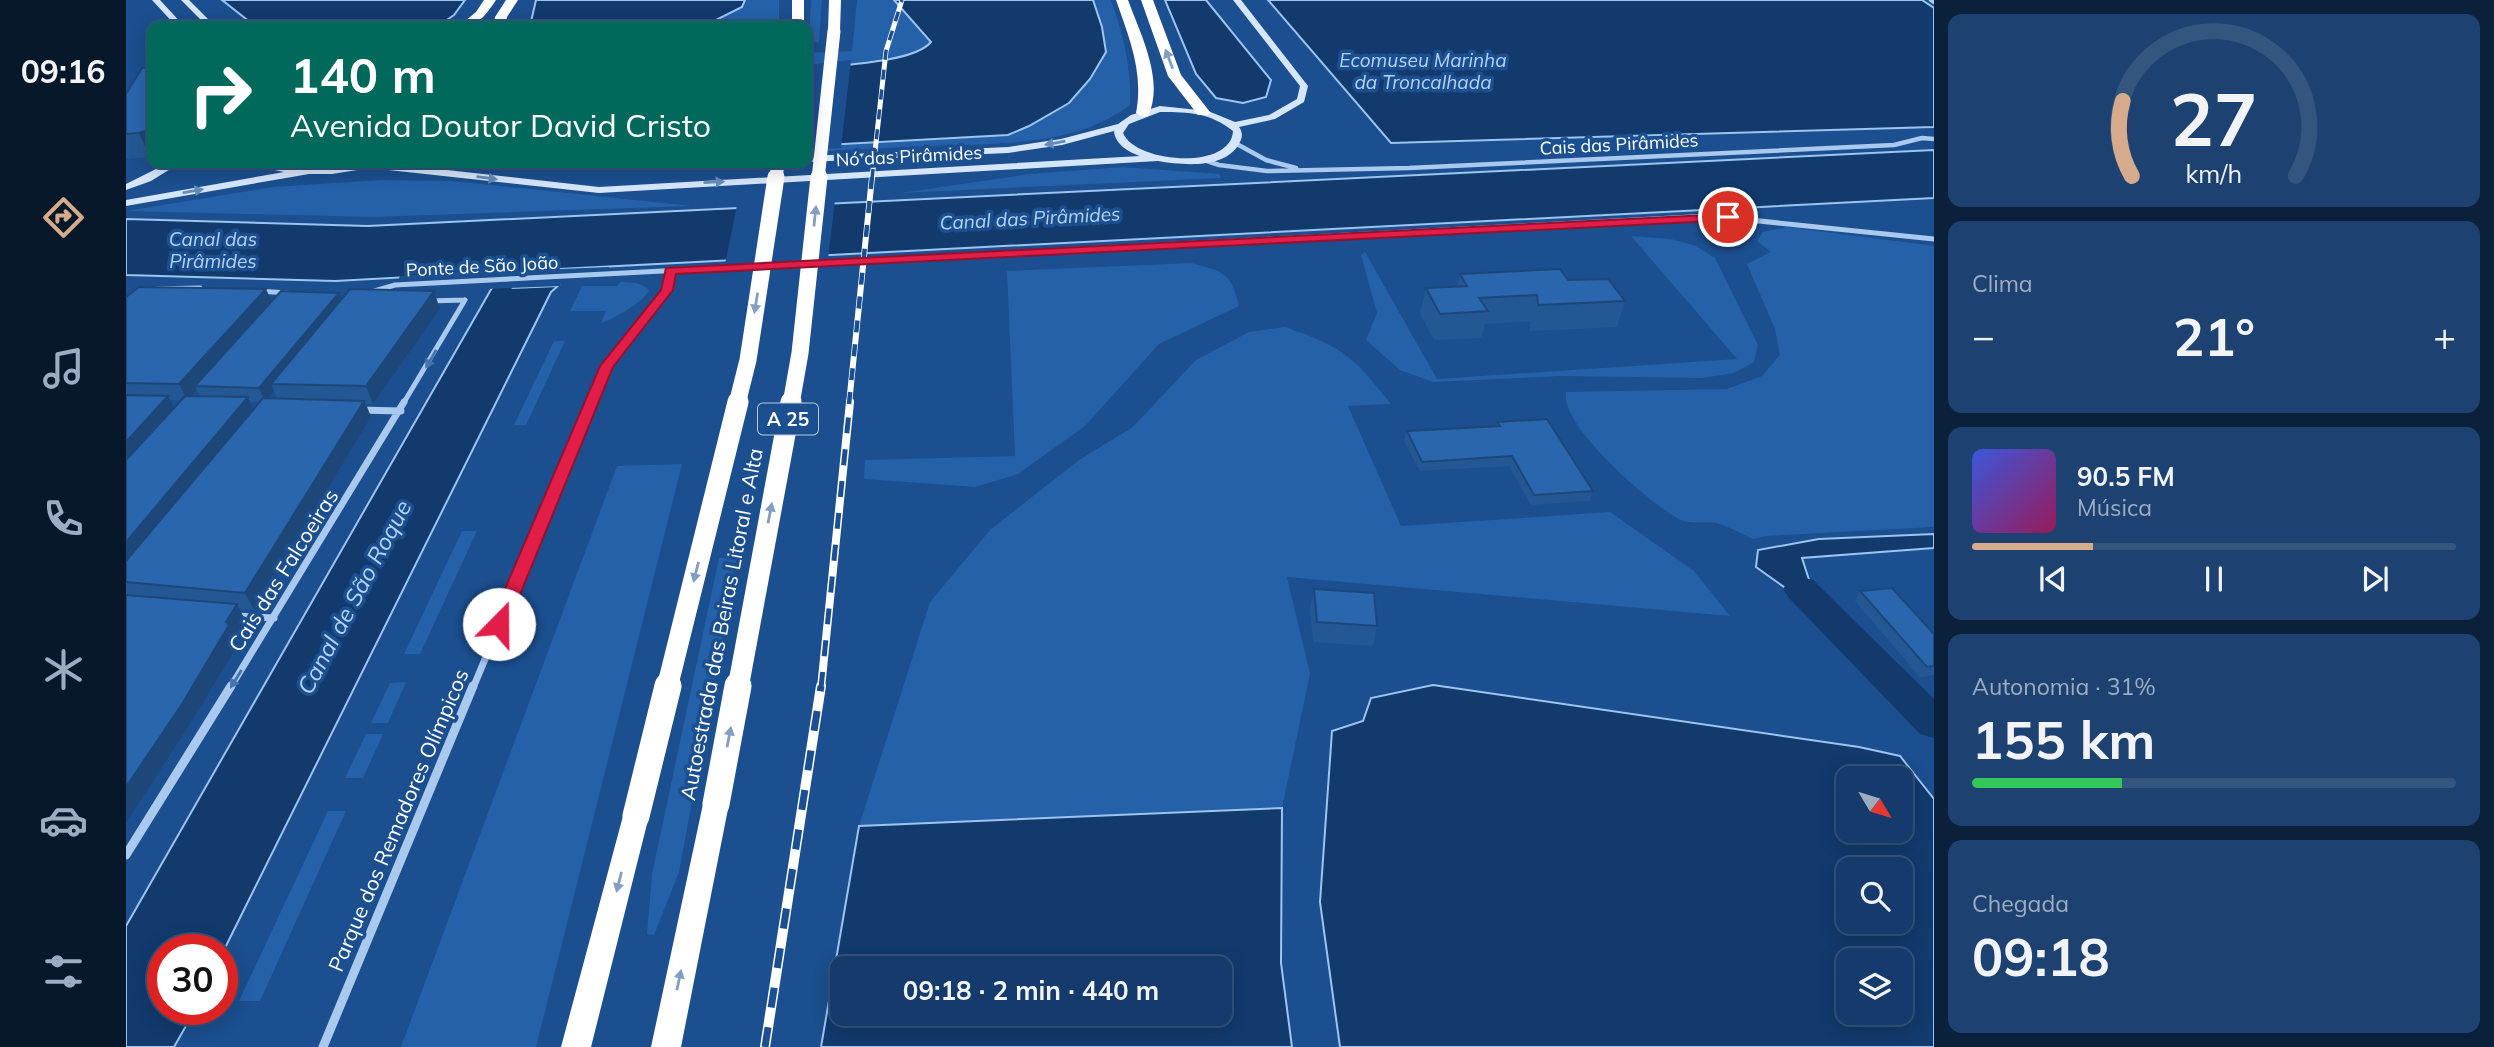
<!DOCTYPE html>
<html lang="pt">
<head>
<meta charset="utf-8">
<style>
  :root { --surface:#143b6b; --page:#1d4271; --text:#f1f3f6; --muted:#9dadc1; --line:#33557e; --accent:#d6ab8b }
  body { margin:0; font-family:Mulish,sans-serif; background:var(--page); color:var(--text); height:100vh; display:flex; flex-direction:column; font-size:26px; white-space:nowrap }
  * { box-sizing:border-box; margin:0 }
  p { font-size:23px; color:var(--muted) }
  .icon { flex:none; width:38px; height:38px; fill:none; stroke:currentColor; stroke-width:2; stroke-linecap:round; stroke-linejoin:round }
  .map { position:relative; flex:1; overflow:hidden }
  .panel { display:flex; flex-direction:column; gap:14px; padding:14px; background:#0b203b; width:560px }
  .panel>* { flex:none }
  .guide { position:absolute; left:21px; top:21px; width:665px; height:147px; border-radius:14px; box-shadow:0 4px 18px #0003,0 0 0 2px var(--line); background:#00695c; color:#fff; overflow:hidden }
  .needle { width:46px; rotate:128deg }
  .tools { position:absolute; left:1710px; top:766px; display:grid; gap:14px }
  .tools a { display:grid; place-items:center; width:77px; height:77px; border-radius:14px; background:var(--surface); box-shadow:0 4px 18px #0003,0 0 0 2px var(--line); font-size:35px }
  .speed { position:absolute; left:21px; top:934px; display:flex; gap:14px; font-size:35px; font-weight:700; text-align:center }
  .speed>* { display:grid; place-content:center; width:91px; height:91px; border-radius:50%; background:var(--surface); box-shadow:0 4px 18px #0003,0 0 0 2px var(--line); line-height:1 }
  .speed .limit { border:10px solid #d22; background:#fff; color:#111 }
  .pin { position:absolute; display:grid; place-items:center; width:60px; height:60px; color:#fff; margin:-30px; border:4px solid #fff; border-radius:50%; box-shadow:0 2px 7px #0007 }
  .me { position:absolute; width:77px; margin:-38px; rotate:22deg; stroke-linejoin:round; filter:drop-shadow(0 0 5px #0008) }
  .turn { display:flex; align-items:center; gap:24px; height:147px; padding:0 28px; font-size:32px }
  .turn .icon { width:91px; height:91px; stroke-width:2.5 }
  .turn b { display:block; font-size:49px; line-height:60px }
  .big { font-size:52px; font-weight:700; line-height:1.1 }
  .panel .widget { flex:1; display:flex; flex-direction:column; justify-content:center; gap:10px; min-width:0; padding:0 24px; border-radius:14px; background:var(--page) }
  .panel .dial { align-items:center; gap:0 }
  .dial svg { height:182px; overflow:visible; fill:none; stroke:var(--line); stroke-width:7; stroke-linecap:round; text-anchor:middle }
  .dial text { fill:var(--text); stroke:none }
  .song { display:flex; align-items:center; gap:21px }
  .cover { width:84px; height:84px; border-radius:10px; background:linear-gradient(135deg,hsl(230 70% 55%),hsl(330 70% 35%)) }
  .played { height:7px; border-radius:4px; background:linear-gradient(90deg,var(--accent) 25%,var(--line) 25%) }
  .keys { display:flex; justify-content:space-around; direction:ltr }
  .heat { display:flex; justify-content:space-between; align-items:center; font-size:38px; direction:ltr }
  .charge { height:10px; border-radius:5px; background:linear-gradient(90deg,#34c759 31%,var(--line) 0) }
  .trip { position:absolute; left:704px; top:956px; width:402px; height:70px; border-radius:14px; background:var(--surface); box-shadow:0 4px 18px #0003,0 0 0 2px var(--line); font-weight:700; line-height:70px; text-align:center }
  main { display:flex; flex:1; min-height:0 }
  .menu { display:flex; flex-direction:column; width:126px; justify-content:space-around; align-items:center; background:#08182b; color:var(--muted) }
  .menu .icon { width:49px; height:49px }
  .menu .active { color:var(--accent) }
  .menu b { font-size:32px; color:var(--text) }
  .map>svg:first-child { display:block }
</style>
</head>
<body>
<main>
<nav class="menu">
<b>09:16</b>
<svg class="icon active" aria-label="directions" viewBox="0 0 24 24"><path d="M12 3l9 9-9 9-9-9zM9 14v-3h6M13 9l2 2-2 2"/></svg>
<svg class="icon" aria-label="music" viewBox="0 0 24 24"><path d="M9 18V5l10-2v13"/><circle cx="6" cy="18" r="3"/><circle cx="16" cy="16" r="3"/></svg>
<svg class="icon" aria-label="phone" viewBox="0 0 24 24"><path d="M5 4h4l2 5-3 2q2 4 5 5l2-3 5 2v4C11 20 4 13 5 4z"/></svg>
<svg class="icon" aria-label="climate" viewBox="0 0 24 24"><path d="M12 3v18M4 7l16 10M4 17L20 7"/></svg>
<svg class="icon" aria-label="car" viewBox="0 0 24 24"><path d="M5 17H2v-5l4-1 3-4h7l3 4 3 1v5h-3M9 17h6M6 11h13"/><circle cx="7" cy="17" r="2"/><circle cx="17" cy="17" r="2"/></svg>
<svg class="icon" aria-label="filters" viewBox="0 0 24 24"><path d="M4 7h16M4 17h16"/><circle cx="9" cy="7" r="2"/><circle cx="15" cy="17" r="2"/></svg>
</nav>
<div class="map">
<svg width="1808" height="1047" viewBox="0 0 1808 1047">
  <rect width="100%" height="100%" fill="#1b4f8f"/>
  <!-- green -->
  <path fill="#2461a8" d="M 619,0 L 653,0 L 653,26 L 578,26 L 616,7 Z
    M 685,0 L 696,0 L 693,42 L 683,42 Z
    M 731,0 L 768,0 L 805,42 C 787,64 710,65 681,69 L 681,53 L 726,51 Z
    M 967,0 L 985,0 C 997,34 1006,69 1004,105 C 950,147 870,143 805,146 C 764,148 722,150 681,152 L 681,146 L 882,135 L 943,103 L 976,27 Z
    M 997,167 L 1093,174 L 1095,178 L 775,193 L 903,174 Z
    M 256,180 L 326,181 L 566,206 L 246,217 L 0,211 L 146,187 Z
    M 1660,227 L 1808,246 L 1808,527 L 1640,536 L 1627,539 C 1616,534 1604,527 1593,524 C 1581,520 1566,525 1555,520 C 1526,506 1433,425 1440,392 L 1601,389 L 1636,376 L 1654,355 L 1649,329 L 1621,264 L 1645,252 L 1631,241 L 1637,232 Z
    M 1505,236 L 1545,239 L 1570,246 L 1589,258 L 1632,345 L 1628,362 L 1608,373 L 1577,378 L 1435,376 L 1307,382 L 1274,370 L 1240,340 L 1251,313 L 1235,255 L 1239,252 L 1311,379 L 1611,359 Z
    M 1065,263 C 1098,272 1105,272 1113,306 L 1033,344 L 959,426 L 892,474 L 849,487 L 738,479 L 739,460 L 889,456 L 881,271 Z
    M 494,282 C 506,282 514,282 523,290 C 520,301 487,319 475,323 L 480,311 L 444,311 L 456,286 L 491,286 Z
    M 1159,327 C 1217,347 1227,356 1265,404 L 1222,406 L 1275,526 L 1484,512 L 1568,571 L 1604,616 L 1161,577 L 1184,674 L 1156,808 L 733,826 L 804,602 L 864,530 L 953,460 L 1007,427 L 1070,360 L 1123,332 Z
    M 428,341 L 439,341 L 400,425 L 388,425 Z
    M 556,464 L 410,1047 L 275,1047 L 491,466 Z
    M 336,531 L 351,531 L 294,654 L 278,654 Z
    M 593,558 L 611,558 L 553,872 L 528,935 L 521,934 L 526,874 Z
    M 280,682 L 262,723 L 245,723 L 264,683 Z
    M 240,734 L 257,734 L 237,778 L 219,778 Z
    M 202,811 L 220,811 L 134,1001 L 113,1001 Z"/>
  <!-- water -->
  <path fill="#123a6d" stroke="#9cc4f0" stroke-width="2" fill-rule="evenodd" d="M 96,0 L 339,0 L 328,15 L 312,26 L 129,26 Z
    M 410,0 L 619,0 L 616,7 L 578,26 L 404,26 Z
    M 768,0 L 967,0 L 976,27 L 980,52 L 964,79 L 943,103 L 903,126 L 882,135 L 681,146 L 681,69 C 710,65 788,63 805,42 Z
    M 1039,0 L 1080,0 L 1145,80 L 1140,97 L 1117,103 L 1090,98 L 1070,74 Z
    M 1142,0 L 1796,0 L 1808,8 L 1808,127 L 1265,143 Z
    M 1808,150 L 1808,198 L 395,271 L 387,288 L 432,286 L 425,292 L 96,954 L 96,950 L 37,950 L 37,1010 L 69,1010 L 48,1047 L 0,1047 L 0,926 L 375,272 L 209,281 L 0,275 L 0,219 L 242,226 Z
    M 1808,534 L 1808,548 L 1676,558 L 1685,586 L 1665,592 L 1630,567 L 1632,550 L 1693,539 Z
    M 1307,685 L 1733,747 L 1774,756 L 1808,799 L 1808,1047 L 1214,1047 L 1194,902 L 1206,731 L 1237,721 L 1245,698 ZM 1722,779 L 1774,779 L 1774,831 L 1722,831 ZM 1722,870 L 1774,870 L 1774,922 L 1722,922 ZM 1722,961 L 1774,961 L 1774,1013 L 1722,1013 Z
    M 1156,808 L 1155,963 L 1166,1047 L 695,1047 L 733,826 ZM 716,968 L 1094,968 L 1094,1013 L 716,1013 Z"/>
  <!-- pier -->
  <path fill="#1b4f8f" d="M 725,60 L 715,148 L 681,150 L 681,65 Z
    M 709,200 L 702,259 L 599,264 L 611,205 Z
    M 483,267 L 482,270 L 397,274 L 392,284 L 432,282 L 435,286 L 360,289 L 369,275 L 272,280 L 274,276 Z"/>
  <g fill="none" stroke-linecap="round" stroke-linejoin="round">
    <!-- canal -->
    <path fill="#123a6d" fill-rule="evenodd" d="M 1675,577 L 1687,580 L 1808,699 L 1808,738 L 1794,734 L 1663,598 L 1657,589 L 1663,580 Z"/>
    <!-- street-far3 -->
    <path stroke="#a9c9ee" stroke-width="4.5" d="M 1805,0 L 1808,2
      M 1109,143 L 1140,160 L 1170,168
      M 1078,160 L 1093,165 L 1141,171 L 1283,168 L 1768,145 L 1796,138 L 1808,139"/>
    <!-- street-far2 -->
    <path stroke="#a9c9ee" stroke-width="5" d="M 30,289 L 74,288
      M 132,291 L 162,293
      M 245,292 L 269,285 L 1585,216 L 1808,239
      M 302,301 L 339,300
      M 277,404 L 339,300
      M 465,404 L 481,366 L 541,291 L 544,271"/>
    <!-- street-far1 -->
    <path stroke="#a9c9ee" stroke-width="7" d="M 233,410 L 275,411
      M 109,616 L 148,618
      M 104,688 L 278,402
      M 347,688 L 466,402"/>
    <!-- street -->
    <path stroke="#a9c9ee" stroke-width="9" d="M 0,855 L 105,686
      M 197,1047 L 347,686"/>
    <!-- secondary -->
    <path fill="#d6e6fa" fill-rule="evenodd" d="M 26,0 L 34,0 L 58,26 L 50,26 Z
      M 55,0 L 63,0 L 89,26 L 81,26 Z
      M 1107,0 L 1115,0 L 1182,86 L 1178,102 L 1149,119 L 1113,127 C 1118,134 1116,140 1111,147 C 1095,169 1056,165 1032,161 L 473,193 L 244,168 L 206,174 L 183,174 L 0,206 L 0,200 L 158,172 L 124,165 L 122,163 L 190,168 L 258,163 L 473,187 L 1014,156 C 1002,152 989,144 988,131 L 936,145 L 882,153 L 681,162 L 681,156 L 882,147 L 935,139 L 992,124 L 1005,115 L 1034,106 L 1082,111 L 1109,122 L 1143,115 L 1171,99 L 1174,86 ZM 1034,112 C 1065,112 1084,113 1107,131 C 1105,171 1009,163 997,133 L 1003,124 Z
      M 42,163 L 54,163 L 25,181 L 0,190 L 0,184 Z
      M 456,163 L 595,163 L 590,166 C 563,167 476,175 456,163 Z"/>
    <!-- highway -->
    <path fill="#fff" fill-rule="evenodd" d="M 358,0 L 370,0 C 359,16 353,26 333,26 L 350,12 Z
      M 380,0 L 392,0 L 381,17 L 380,26 L 368,26 L 369,17 Z
      M 666,0 L 678,0 L 678,26 L 666,26 Z
      M 703,0 L 715,0 L 714,31 L 708,35 L 702,31 Z
      M 990,0 L 1002,0 C 1014,33 1039,81 1022,116 L 1017,117 L 1010,113 C 1018,73 1003,37 990,0 Z
      M 1015,0 L 1027,0 L 1055,75 L 1084,112 L 1082,115 L 1072,115 L 1042,76 Z
      M 590,793 L 599,797 L 603,804 L 555,1047 L 525,1047 L 577,804 L 581,797 Z
      M 510,805 L 519,808 L 523,816 L 465,1047 L 435,1047 L 497,816 L 501,808 Z"/>
    <!-- rail-far3 casing -->
    <g stroke="#fff" stroke-width="5">
      <path id="rail-far3" d="M 746,179 L 760,51 L 776,0"/>
    </g>
    <!-- rail-far2 casing -->
    <g stroke="#fff" stroke-width="6">
      <path id="rail-far2" d="M 723,404 L 746,177"/>
    </g>
    <!-- rail-far1 casing -->
    <g stroke="#fff" stroke-width="8">
      <path id="rail-far1" d="M 695,688 L 724,402"/>
    </g>
    <!-- rail casing -->
    <g stroke="#fff" stroke-width="10">
      <path id="rail" d="M 639,1047 L 695,686"/>
    </g>
    <!-- rail-far3 -->
    <use href="#rail-far3" stroke="#1b4f8f" stroke-width="3.5" stroke-dasharray="10" stroke-linecap="butt"/>
    <!-- rail-far2 -->
    <use href="#rail-far2" stroke="#1b4f8f" stroke-width="4.5" stroke-dasharray="12" stroke-linecap="butt"/>
    <!-- rail-far1 -->
    <use href="#rail-far1" stroke="#1b4f8f" stroke-width="5" stroke-dasharray="16" stroke-linecap="butt"/>
    <!-- rail -->
    <use href="#rail" stroke="#1b4f8f" stroke-width="7" stroke-dasharray="20" stroke-linecap="butt"/>
    <!-- highway-bridge-far3 -->
    <path stroke="#fff" stroke-width="13" d="M 650,179 L 652,163
      M 692,179 L 708,31"/>
    <!-- highway-bridge-far2 -->
    <path stroke="#fff" stroke-width="17" d="M 611,404 L 622,360 L 650,177
      M 665,404 L 674,353 L 693,177"/>
    <!-- highway-bridge-far1 -->
    <path stroke="#fff" stroke-width="21" d="M 541,688 L 612,402
      M 612,688 L 665,402"/>
    <!-- highway-bridge -->
    <path stroke="#fff" stroke-width="27" d="M 590,804 L 612,686
      M 510,816 L 542,686"/>
  </g>
  <!-- wall -->
  <path fill="#245895" fill-rule="evenodd" d="M 26,67 L 26,157 L 0,159 L 0,94 Z
    M 1334,274 L 1442,280 L 1499,301 L 1491,327 L 1404,331 L 1404,321 L 1359,324 L 1355,338 L 1308,340 L 1294,314 L 1300,288 L 1331,287 Z
    M 213,293 L 215,300 L 314,309 L 247,404 L 240,404 L 245,417 L 128,610 L 113,609 L 120,622 L 110,638 L 113,643 L 66,721 L 0,823 L 0,297 L 146,301 ZM 71,390 L 74,396 L 65,396 ZM 148,391 L 151,398 L 143,398 ZM 44,400 L 55,400 L 48,407 ZM 124,402 L 134,402 L 127,410 Z
    M 1371,422 L 1467,491 L 1463,501 L 1405,505 L 1383,466 L 1294,471 L 1278,441 L 1281,431 L 1370,426 Z
    M 1188,589 L 1251,626 L 1247,646 L 1187,642 L 1184,608 Z
    M 1734,591 L 1808,634 L 1808,675 L 1794,677 L 1729,601 Z"/>
  <!-- shaded-wall -->
  <path fill="#1d4779" d="M 26,129 L 26,157 L 24,157 L 13,133 Z
    M 140,289 L 147,304 L 69,386 L 71,390 L 61,400 L 53,384 Z
    M 308,291 L 314,309 L 247,404 L 240,386 Z
    M 213,293 L 218,306 L 145,384 L 148,391 L 139,402 L 133,388 Z
    M 42,396 L 51,412 L 0,469 L 0,442 Z
    M 122,397 L 129,414 L 0,571 L 0,542 Z
    M 238,401 L 245,417 L 128,610 L 119,593 Z
    M 111,604 L 120,622 L 110,638 L 113,643 L 66,721 L 0,823 L 0,787 Z"/>
  <!-- building -->
  <path fill="#2a66ad" stroke="#1d4779" stroke-width="2" d="M 26,67 L 26,129 L 13,133 L 0,134 L 0,94 L 16,68 Z
    M 1434,269 L 1442,280 L 1482,279 L 1499,301 L 1412,305 L 1411,295 L 1353,298 L 1362,311 L 1314,314 L 1300,288 L 1341,286 L 1334,274 Z
    M 13,287 L 140,289 L 53,384 L 0,383 L 0,297 Z
    M 224,289 L 308,291 L 240,386 L 145,384 Z
    M 155,291 L 213,293 L 133,388 L 69,386 Z
    M 0,395 L 42,396 L 0,442 Z
    M 59,396 L 122,397 L 0,542 L 0,460 Z
    M 137,398 L 238,401 L 119,593 L 0,582 L 0,561 Z
    M 1421,419 L 1467,491 L 1408,495 L 1386,456 L 1296,462 L 1281,431 L 1374,426 L 1371,422 Z
    M 1766,588 L 1808,634 L 1808,666 L 1801,667 L 1734,591 Z
    M 1188,589 L 1248,593 L 1251,626 L 1191,622 Z
    M 0,595 L 111,604 L 100,622 L 103,625 L 56,704 L 0,787 Z"/>
  <!-- one-way arrows -->
  <defs><path id="oneway-solid" d="M-6-.8H1V-3.2L6.5 0L1 3.2V.8H-6Z" transform="scale(1.75)"/></defs>
  <g fill="#829ec1">
    <use href="#oneway-solid" transform="translate(1043 59) rotate(-111)"/>
    <use href="#oneway-solid" transform="translate(689 216) rotate(-84)"/>
    <use href="#oneway-solid" transform="translate(630 303) rotate(99)"/>
    <use href="#oneway-solid" transform="translate(644 513) rotate(-79)"/>
    <use href="#oneway-solid" transform="translate(570 572) rotate(104)"/>
    <use href="#oneway-solid" transform="translate(603 737) rotate(-79)"/>
    <use href="#oneway-solid" transform="translate(493 882) rotate(104)"/>
    <use href="#oneway-solid" transform="translate(553 980) rotate(-78)"/>
  </g>
  <g fill="#668bba">
    <use href="#oneway-solid" transform="translate(929 143) rotate(170)"/>
    <use href="#oneway-solid" transform="translate(361 178) rotate(7)"/>
    <use href="#oneway-solid" transform="translate(588 182) rotate(-3)"/>
    <use href="#oneway-solid" transform="translate(67 191) rotate(-10)"/>
  </g>
  <g fill="#4674ac">
    <use href="#oneway-solid" transform="translate(305 359) rotate(120)"/>
    <use href="#oneway-solid" transform="translate(110 679) rotate(122)"/>
  </g>
  <!-- route -->
  <path fill="#e11d48" stroke="#92132f" stroke-width="2" d="M 1602,214 L 1608,217 L 1606,220 L 550,274 L 547,290 L 487,367 L 382,624 L 373,630 L 364,624 L 474,366 L 535,290 L 540,268 Z"/>
  <g text-anchor="middle" dominant-baseline="central" stroke-width="7" stroke-linejoin="round" paint-order="stroke">
    <!-- far-street labels -->
    <g font-size="18" fill="#fff" stroke="#1b4f8f">
      <text transform="translate(1493 144) rotate(-3)">Cais das Pirâmides</text>
      <text transform="translate(783 156) rotate(-3)">Nó das Pirâmides</text>
      <text transform="translate(356 266) rotate(-3)">Ponte de São João</text>
    </g>
    <!-- far-water labels -->
    <g font-size="19" font-style="italic" fill="#b5d3f5" stroke="#1b4f8f">
      <text x="1297" y="60">Ecomuseu Marinha<tspan x="1297" dy="22">da Troncalhada</tspan></text>
      <text transform="translate(904 218) rotate(-3)">Canal das Pirâmides</text>
      <text x="87" y="239">Canal das<tspan x="87" dy="22">Pirâmides</tspan></text>
    </g>
    <!-- shield labels -->
    <rect fill="#1b4f8f" stroke="#bbcadd" stroke-width="2" x="632" y="403.5" width="60" height="31" rx="5"/>
    <g font-size="19" font-weight="bold" fill="#fff">
      <text x="662" y="419">A 25</text>
    </g>
    <!-- street labels -->
    <g font-size="21" fill="#fff" stroke="#1b4f8f">
      <text transform="translate(157 570) rotate(-58)">Cais das Falcoeiras</text>
      <text transform="translate(595 624) rotate(-79)">Autoestrada das Beiras Litoral e Alta</text>
      <text transform="translate(272 820) rotate(-67)">Parque dos Remadores Olímpicos</text>
    </g>
    <!-- water labels -->
    <g font-size="23" font-style="italic" fill="#b5d3f5" stroke="#1b4f8f">
      <text transform="translate(228 597) rotate(-62)">Canal de São Roque</text>
    </g>
  </g>
</svg>
<div class="tools">
<a><svg class="needle" viewBox="-14 -14 28 28"><path d="M0-13l5 13h-10z" fill="#e53935"/><path d="M0 13l5-13h-10z" fill="#9dadc1"/></svg></a>
<a><svg class="icon" aria-label="search" viewBox="0 0 24 24"><circle cx="10" cy="10" r="6"/><path d="M15 15l6 6"/></svg></a>
<a><svg class="icon" aria-label="layers" viewBox="0 0 24 24"><path d="M12 4l9 5-9 5-9-5zM3 14l9 5 9-5"/></svg></a>
</div>
<div class="speed"><div class="limit">30</div></div>
<div class="pin" style="left:1602px;top:217px;background:#d93025"><svg class="icon" aria-label="arrive" viewBox="0 0 24 24"><path d="M6 21V4h12l-3 4 3 4H6"/></svg></div>
<svg class="me" style="left:373px;top:624px" viewBox="-20 -20 40 40"><circle r="19" fill="#fff"/><path d="M0-13L10 11 0 6-10 11z" fill="#e11d48"/></svg>
<div class="trip">09:18 · 2 min · 440 m</div>
<div class="guide">
<div class="turn"><svg class="icon" aria-label="right" viewBox="0 0 24 24"><path d="M7 20v-9h11M14 6l5 5-5 5"/></svg><div><b>140 m</b>Avenida Doutor David Cristo</div></div>
</div>
</div>
<section class="panel">
<div class="widget dial"><svg viewBox="0 0 100 80">
<path d="M14 69A42 42 0 1 1 86 69"/>
<path d="M14 69A42 42 0 0 1 10 36" stroke="#d6ab8b"/>
<text x="50" y="56" font-size="32" font-weight="700">27</text>
<text x="50" y="72" font-size="11">km/h</text>
</svg></div>
<div class="widget"><p>Clima</p>
<div class="heat"><a>−</a><b class="big">21°</b><a>+</a></div>
</div>
<div class="widget">
<div class="song"><i class="cover"></i><div><b>90.5 FM</b><p>Música</p></div></div>
<div class="played"></div>
<div class="keys"><svg class="icon" aria-label="previous" viewBox="0 0 24 24"><path d="M18 5L8 12l10 7zM5 5v14"/></svg><svg class="icon" aria-label="pause" viewBox="0 0 24 24"><path d="M8 5v14M16 5v14"/></svg><svg class="icon" aria-label="next" viewBox="0 0 24 24"><path d="M6 5l10 7-10 7zM19 5v14"/></svg></div>
</div>
<div class="widget"><p>Autonomia · 31%</p><b class="big">155 km</b><div class="charge"></div></div>
<div class="widget"><p>Chegada</p><b class="big">09:18</b></div>
</section>
</main>
</body>
</html>
